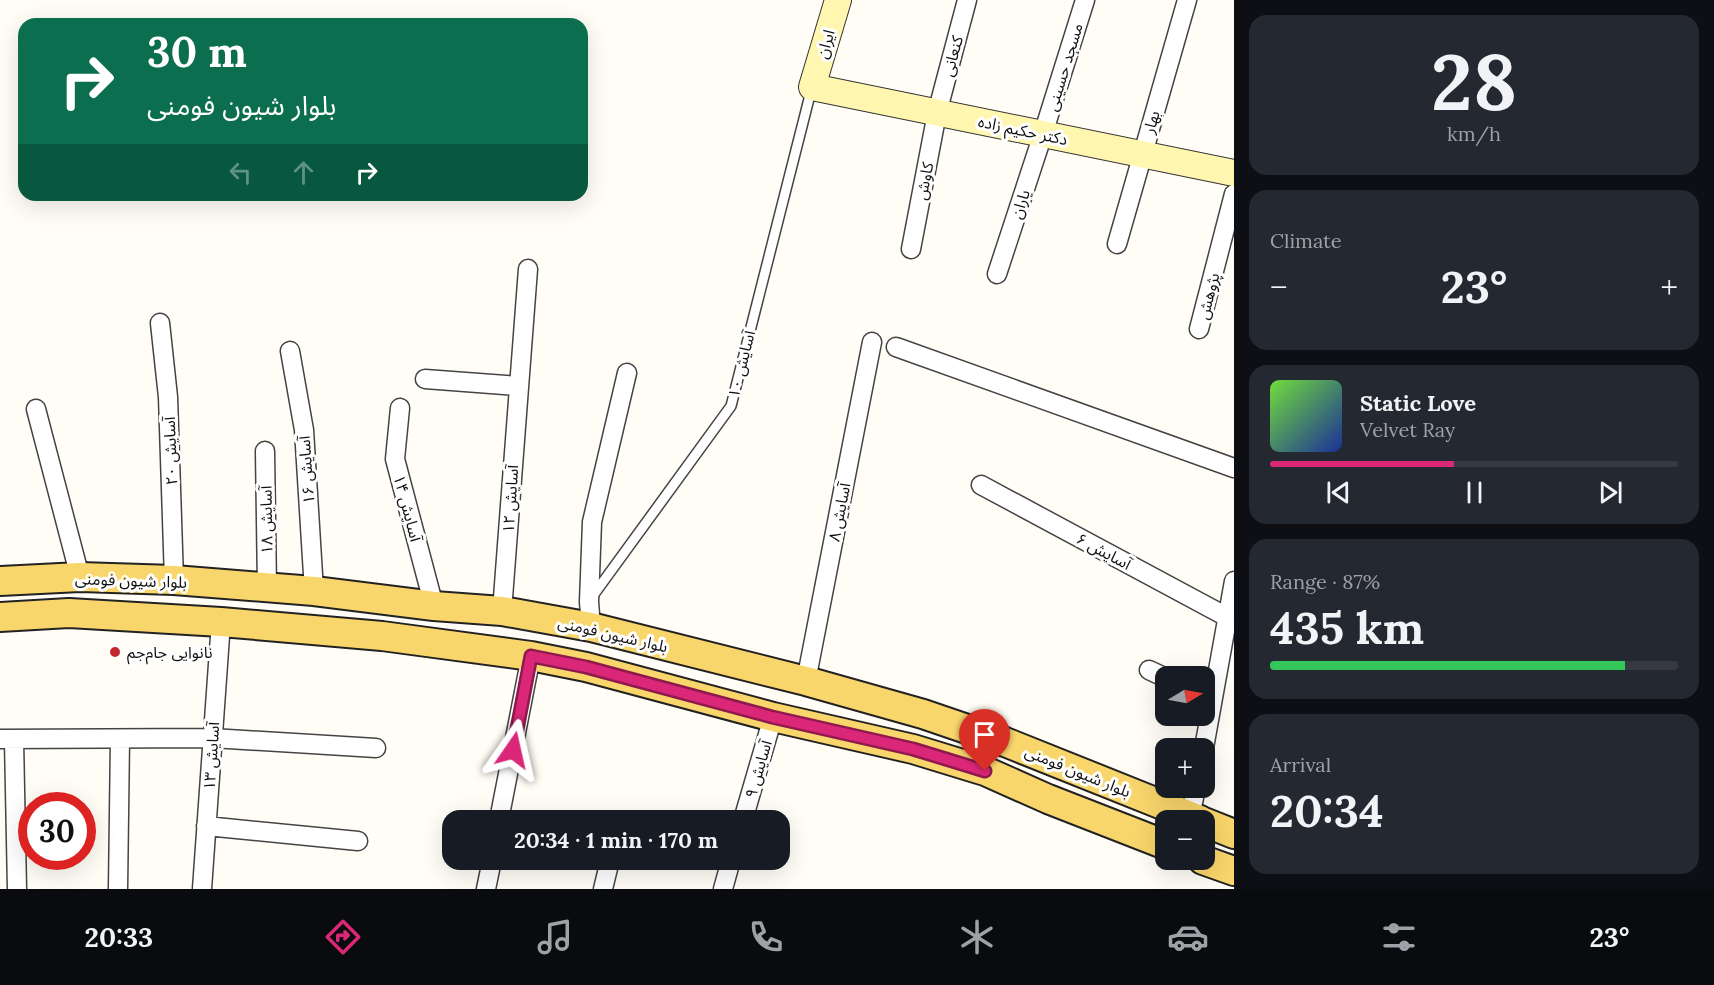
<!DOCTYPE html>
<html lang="en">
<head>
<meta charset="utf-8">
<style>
  :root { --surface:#171b24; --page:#242831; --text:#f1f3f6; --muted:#9ea1a6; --line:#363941; --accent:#db2777 }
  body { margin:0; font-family:Lora,"Noto Sans Arabic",serif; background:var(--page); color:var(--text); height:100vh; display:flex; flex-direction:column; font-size:22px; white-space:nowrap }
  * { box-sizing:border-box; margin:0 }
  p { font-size:20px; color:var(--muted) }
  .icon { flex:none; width:33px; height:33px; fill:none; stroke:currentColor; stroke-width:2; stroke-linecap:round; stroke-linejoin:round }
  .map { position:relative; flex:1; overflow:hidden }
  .details { display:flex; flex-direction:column; gap:15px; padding:15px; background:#0d0f14; width:480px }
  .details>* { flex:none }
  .banner { position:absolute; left:18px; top:18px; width:570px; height:183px; border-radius:18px; box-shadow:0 6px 24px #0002; background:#0b6e4f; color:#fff; overflow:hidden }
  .needle { width:39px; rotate:80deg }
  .tools { position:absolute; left:1155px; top:666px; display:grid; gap:12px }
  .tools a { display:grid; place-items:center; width:60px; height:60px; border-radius:12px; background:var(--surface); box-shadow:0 6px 24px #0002; font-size:30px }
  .speed { position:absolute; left:18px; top:792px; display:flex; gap:12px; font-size:30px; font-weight:700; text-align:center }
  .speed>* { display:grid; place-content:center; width:78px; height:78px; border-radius:50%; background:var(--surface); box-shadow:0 6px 24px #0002; line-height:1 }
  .speed .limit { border:9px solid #d22; background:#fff; color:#111 }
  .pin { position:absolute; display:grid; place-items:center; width:51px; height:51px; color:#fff; margin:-62px -26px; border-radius:50% 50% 50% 0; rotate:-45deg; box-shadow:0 0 6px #0007 }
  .pin .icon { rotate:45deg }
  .me { position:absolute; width:66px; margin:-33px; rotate:11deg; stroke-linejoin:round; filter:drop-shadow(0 0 4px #0008) }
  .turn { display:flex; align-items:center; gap:21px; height:126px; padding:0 30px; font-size:27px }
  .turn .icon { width:78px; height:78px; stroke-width:2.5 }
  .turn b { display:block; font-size:42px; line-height:51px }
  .lanes { display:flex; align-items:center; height:57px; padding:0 30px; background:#0003; justify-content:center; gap:30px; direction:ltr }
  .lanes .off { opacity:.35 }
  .big { font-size:45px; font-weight:700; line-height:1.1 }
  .details .widget { flex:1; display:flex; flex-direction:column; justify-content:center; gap:9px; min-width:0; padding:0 21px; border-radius:18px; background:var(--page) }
  .details .dial { align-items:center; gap:0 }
  .dial b { font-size:78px; line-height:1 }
  .song { display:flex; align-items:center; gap:18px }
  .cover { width:72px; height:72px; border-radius:9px; background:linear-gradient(135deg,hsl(100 70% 55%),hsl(230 70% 35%)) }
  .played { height:6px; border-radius:3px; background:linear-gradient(90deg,var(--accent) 45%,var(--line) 45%) }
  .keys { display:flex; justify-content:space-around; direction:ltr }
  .heat { display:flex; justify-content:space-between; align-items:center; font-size:33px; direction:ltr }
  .charge { height:9px; border-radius:4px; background:linear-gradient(90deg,#34c759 87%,var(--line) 0) }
  .trip { position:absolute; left:442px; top:810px; width:348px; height:60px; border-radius:18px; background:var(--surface); box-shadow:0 6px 24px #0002; font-weight:700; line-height:60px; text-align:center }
  .tabs { display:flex; height:96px; justify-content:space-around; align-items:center; background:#090b0e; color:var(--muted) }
  .tabs .icon { width:42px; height:42px }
  .tabs .on { color:var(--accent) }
  .tabs b { font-size:27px; color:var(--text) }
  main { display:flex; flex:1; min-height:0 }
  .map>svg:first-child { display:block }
</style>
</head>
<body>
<main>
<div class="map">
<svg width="1234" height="889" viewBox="0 0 1234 889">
  <rect width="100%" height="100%" fill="#fffdf5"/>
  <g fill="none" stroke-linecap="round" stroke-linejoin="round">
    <!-- lane casing -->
    <g stroke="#444" stroke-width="12">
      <path id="lane" d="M 592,597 L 731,406 L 812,87"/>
    </g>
    <!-- street casing -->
    <g stroke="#444" stroke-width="21">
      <path id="street" d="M 1117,244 L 1187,0
        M 911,249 L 937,113 L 967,0
        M 997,274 L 1043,134 L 1085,0
        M 160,323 L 168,397 L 174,580
        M 1199,329 L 1234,194
        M 896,347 L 1234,468
        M 290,351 L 304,430 L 314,591
        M 425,379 L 518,386
        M 400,408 L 395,459 L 434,606
        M 36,409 L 80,577
        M 265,451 L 267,589
        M 981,485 L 1227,617
        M 502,611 L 528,269
        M 591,627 L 589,602 L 592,522 L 627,373
        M 1149,670 L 1166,678
        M 806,681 L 872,342
        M 0,739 L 212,738 L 376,748
        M 14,740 L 17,889
        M 1204,748 L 1234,581
        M 1190,817 L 1196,788
        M 499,820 L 531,656
        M 743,820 L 773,717
        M 206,826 L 358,841
        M 118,889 L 120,739
        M 202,889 L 221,622
        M 486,889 L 492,860
        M 603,889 L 610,860
        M 723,889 L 731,860"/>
    </g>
    <!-- secondary casing -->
    <g stroke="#333" stroke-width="28">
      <path id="secondary" d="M 838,0 L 812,87 L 1234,173"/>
    </g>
    <!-- primary casing -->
    <g stroke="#222" stroke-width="32">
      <path id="primary" d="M 0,581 L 80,577 L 174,580 L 314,591 L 434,606 L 502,611 L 591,627 L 806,681 L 923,714 L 1005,742 L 1200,820
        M 0,617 L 69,613 L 221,622 L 382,636 L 531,656 L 586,667 L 773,717 L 913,749 L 985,771 L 1048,799 L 1166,845
        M 1204,822 L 1234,834
        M 1203,860 L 1234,871"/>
    </g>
    <!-- lane -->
    <use href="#lane" stroke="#fff" stroke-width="9"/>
    <!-- street -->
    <use href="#street" stroke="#fff" stroke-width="18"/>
    <!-- secondary -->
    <use href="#secondary" stroke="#fff6b0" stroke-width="26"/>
    <!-- primary -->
    <use href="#primary" stroke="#f9d66b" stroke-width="28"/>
  </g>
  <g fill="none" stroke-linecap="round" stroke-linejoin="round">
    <!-- route casing -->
    <g stroke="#8e194d" stroke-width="15">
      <path id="route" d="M 513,750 L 531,656 L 586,667 L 772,717 L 913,749 L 985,771"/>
    </g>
    <!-- route -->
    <use href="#route" stroke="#db2777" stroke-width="10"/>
  </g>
  <!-- markers -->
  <circle fill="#c4262e" stroke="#fff" stroke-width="2" cx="115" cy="652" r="6"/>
  <g text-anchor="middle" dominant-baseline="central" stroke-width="6" stroke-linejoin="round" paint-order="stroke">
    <!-- street labels -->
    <g font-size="16" fill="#111" stroke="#fff">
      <text transform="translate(825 44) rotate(-74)">ایران</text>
      <text transform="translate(952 56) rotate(-75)">کنعانی</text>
      <text transform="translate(1064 67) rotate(-73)">مسجد حسینی</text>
      <text transform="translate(1151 122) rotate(-74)">بهار</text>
      <text transform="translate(1023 130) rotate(12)">دکتر حکیم زاده</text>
      <text transform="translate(924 181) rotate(-79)">کاوش</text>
      <text transform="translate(1020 204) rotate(-72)">یاران</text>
      <text transform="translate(1208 296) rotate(-76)">پژوهش</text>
      <text transform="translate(741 364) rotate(-76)">آسایش ‍۱۰</text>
      <text transform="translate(170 451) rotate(-92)">آسایش ۲۰</text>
      <text transform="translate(306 470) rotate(-94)">آسایش ۱۶</text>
      <text transform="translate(510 499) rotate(-86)">آسایش ۱۲</text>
      <text transform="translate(408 508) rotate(75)">آسایش ۱۴</text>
      <text transform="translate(839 512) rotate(-79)">آسایش ۸</text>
      <text transform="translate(266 520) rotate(-91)">آسایش ۱۸</text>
      <text transform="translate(1104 551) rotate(28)">آسایش ۶</text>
      <text transform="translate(131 580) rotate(2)">بلوار شیون فومنی</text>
      <text transform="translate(613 634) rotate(13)">بلوار شیون فومنی</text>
      <text transform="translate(211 756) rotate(-86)">آسایش ۱۳</text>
      <text transform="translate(758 769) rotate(-74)">آسایش ۹</text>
      <text transform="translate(1078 771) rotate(22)">بلوار شیون فومنی</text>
    </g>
    <!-- poi labels -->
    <g font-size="16" fill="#111" stroke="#fff" text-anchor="start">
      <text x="127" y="652">نانوایی جام‌جم</text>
    </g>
  </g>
</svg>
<div class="tools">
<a><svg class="needle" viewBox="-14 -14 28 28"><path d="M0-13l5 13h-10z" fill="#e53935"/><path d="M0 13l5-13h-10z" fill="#9ea1a6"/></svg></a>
<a>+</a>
<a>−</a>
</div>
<div class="speed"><div class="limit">30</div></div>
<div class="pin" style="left:985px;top:771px;background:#d93025"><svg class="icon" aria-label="arrive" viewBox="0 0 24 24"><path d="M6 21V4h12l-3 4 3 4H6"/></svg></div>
<svg class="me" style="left:513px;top:750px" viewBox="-20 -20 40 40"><path d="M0-17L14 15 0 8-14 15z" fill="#db2777" stroke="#fff" stroke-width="4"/></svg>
<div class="trip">20:34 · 1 min · 170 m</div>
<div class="banner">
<div class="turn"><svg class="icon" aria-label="right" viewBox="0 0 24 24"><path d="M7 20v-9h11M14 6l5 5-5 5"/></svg><div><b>30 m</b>بلوار شیون فومنی</div></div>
<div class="lanes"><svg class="icon off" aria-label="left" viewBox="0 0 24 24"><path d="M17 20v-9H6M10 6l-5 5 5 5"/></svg><svg class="icon off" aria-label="ahead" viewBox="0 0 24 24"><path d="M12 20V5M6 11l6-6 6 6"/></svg><svg class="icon" aria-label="right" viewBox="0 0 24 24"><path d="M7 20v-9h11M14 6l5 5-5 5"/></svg></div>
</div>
</div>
<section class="details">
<div class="widget dial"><b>28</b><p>km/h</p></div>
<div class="widget"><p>Climate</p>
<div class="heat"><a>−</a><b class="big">23°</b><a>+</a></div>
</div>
<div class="widget">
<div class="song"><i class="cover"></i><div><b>Static Love</b><p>Velvet Ray</p></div></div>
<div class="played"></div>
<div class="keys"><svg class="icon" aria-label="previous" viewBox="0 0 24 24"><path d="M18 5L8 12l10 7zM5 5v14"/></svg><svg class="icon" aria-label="pause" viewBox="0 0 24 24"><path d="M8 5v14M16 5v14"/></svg><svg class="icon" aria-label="next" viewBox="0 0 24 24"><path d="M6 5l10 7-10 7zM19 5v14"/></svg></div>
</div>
<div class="widget"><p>Range · 87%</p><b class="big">435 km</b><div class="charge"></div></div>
<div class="widget"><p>Arrival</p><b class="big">20:34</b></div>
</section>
</main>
<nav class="tabs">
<b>20:33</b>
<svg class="icon on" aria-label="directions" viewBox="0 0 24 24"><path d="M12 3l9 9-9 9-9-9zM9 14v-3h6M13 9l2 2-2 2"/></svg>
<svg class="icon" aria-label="music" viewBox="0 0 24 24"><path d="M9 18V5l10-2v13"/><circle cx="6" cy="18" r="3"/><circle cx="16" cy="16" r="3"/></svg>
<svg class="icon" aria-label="phone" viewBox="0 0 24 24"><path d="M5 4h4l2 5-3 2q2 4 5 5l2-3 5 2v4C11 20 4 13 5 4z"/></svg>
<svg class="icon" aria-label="climate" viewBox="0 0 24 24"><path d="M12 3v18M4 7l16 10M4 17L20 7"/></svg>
<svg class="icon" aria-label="car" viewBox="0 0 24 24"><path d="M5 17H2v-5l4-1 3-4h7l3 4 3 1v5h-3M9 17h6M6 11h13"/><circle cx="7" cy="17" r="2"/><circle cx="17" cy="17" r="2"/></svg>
<svg class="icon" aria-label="filters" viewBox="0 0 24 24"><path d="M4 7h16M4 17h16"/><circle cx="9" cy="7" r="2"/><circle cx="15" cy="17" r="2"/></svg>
<b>23°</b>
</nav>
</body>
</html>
